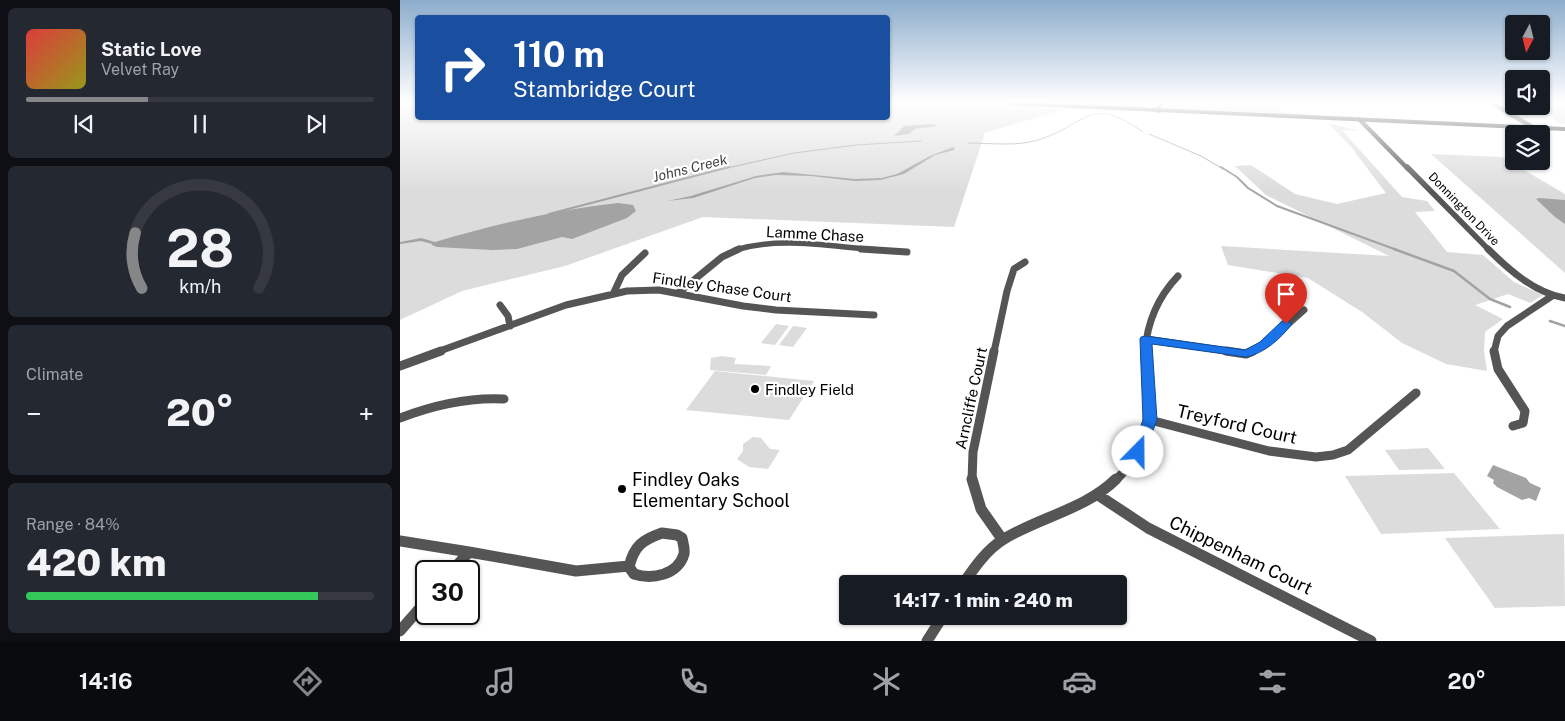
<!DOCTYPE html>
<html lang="en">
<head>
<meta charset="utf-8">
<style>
  :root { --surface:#171b24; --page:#242831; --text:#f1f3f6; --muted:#9ea1a6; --line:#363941; --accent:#858687 }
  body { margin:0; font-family:"Public Sans",sans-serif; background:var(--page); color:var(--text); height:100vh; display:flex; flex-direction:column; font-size:19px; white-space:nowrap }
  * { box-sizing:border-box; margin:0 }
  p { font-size:16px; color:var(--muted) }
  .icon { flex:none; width:28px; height:28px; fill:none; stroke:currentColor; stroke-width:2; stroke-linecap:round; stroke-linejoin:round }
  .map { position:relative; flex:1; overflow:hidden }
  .details { display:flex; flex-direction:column; gap:8px; padding:8px; background:#0d0f14; width:400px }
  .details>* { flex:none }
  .guide { position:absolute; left:15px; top:15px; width:475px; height:105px; border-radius:5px; box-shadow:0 1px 4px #0004; background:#1a4fa0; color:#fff; overflow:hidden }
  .needle { width:32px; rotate:187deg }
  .tools { position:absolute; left:1105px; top:15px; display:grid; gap:10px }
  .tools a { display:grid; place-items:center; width:45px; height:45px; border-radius:5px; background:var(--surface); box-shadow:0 1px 4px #0004; font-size:25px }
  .speed { position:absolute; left:15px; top:560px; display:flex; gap:10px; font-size:25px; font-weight:700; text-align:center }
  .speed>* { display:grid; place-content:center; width:65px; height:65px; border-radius:50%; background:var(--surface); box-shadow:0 1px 4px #0004; line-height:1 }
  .speed .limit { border:2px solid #111; border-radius:8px; background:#fff; color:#111 }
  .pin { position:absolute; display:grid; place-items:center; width:42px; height:42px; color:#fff; margin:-51px -21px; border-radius:50% 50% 50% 0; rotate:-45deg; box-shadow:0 0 5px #0007 }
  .pin .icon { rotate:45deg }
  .me { position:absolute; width:55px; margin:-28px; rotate:22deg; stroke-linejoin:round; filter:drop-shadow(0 0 4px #0008) }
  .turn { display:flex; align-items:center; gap:18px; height:105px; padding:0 15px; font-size:22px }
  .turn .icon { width:65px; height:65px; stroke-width:2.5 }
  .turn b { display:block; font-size:35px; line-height:42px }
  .big { font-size:38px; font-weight:800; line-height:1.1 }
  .details .card { flex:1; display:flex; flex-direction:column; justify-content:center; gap:8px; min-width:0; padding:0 18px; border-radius:8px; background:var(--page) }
  .details .dial { align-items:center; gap:0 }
  .dial svg { height:130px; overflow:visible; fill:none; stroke:var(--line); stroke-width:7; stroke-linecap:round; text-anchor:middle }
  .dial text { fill:var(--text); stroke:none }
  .song { display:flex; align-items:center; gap:15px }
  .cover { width:60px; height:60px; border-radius:8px; background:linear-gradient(135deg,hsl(0 70% 55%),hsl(60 70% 35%)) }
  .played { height:5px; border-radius:2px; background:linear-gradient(90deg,var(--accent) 35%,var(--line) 35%) }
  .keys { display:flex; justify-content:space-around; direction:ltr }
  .heat { display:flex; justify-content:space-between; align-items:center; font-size:28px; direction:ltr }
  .charge { height:8px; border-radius:4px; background:linear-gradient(90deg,#34c759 84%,var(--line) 0) }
  .trip { position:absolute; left:439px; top:575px; width:288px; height:50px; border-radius:5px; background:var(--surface); box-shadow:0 1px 4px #0004; font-weight:800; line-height:50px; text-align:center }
  .tabs { display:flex; height:80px; justify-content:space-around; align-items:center; background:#090b0e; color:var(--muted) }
  .tabs .icon { width:35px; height:35px }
  .tabs .current { color:var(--accent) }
  .tabs b { font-size:22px; color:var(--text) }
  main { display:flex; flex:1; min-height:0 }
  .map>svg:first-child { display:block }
</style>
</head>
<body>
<main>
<section class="details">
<div class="card">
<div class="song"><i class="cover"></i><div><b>Static Love</b><p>Velvet Ray</p></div></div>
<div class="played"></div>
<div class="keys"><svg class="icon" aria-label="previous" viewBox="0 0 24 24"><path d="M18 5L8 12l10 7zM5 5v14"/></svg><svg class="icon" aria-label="pause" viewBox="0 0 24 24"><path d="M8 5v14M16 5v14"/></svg><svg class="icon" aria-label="next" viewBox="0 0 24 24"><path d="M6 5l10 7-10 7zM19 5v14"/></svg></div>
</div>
<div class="card dial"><svg viewBox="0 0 100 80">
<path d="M14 69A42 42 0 1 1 86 69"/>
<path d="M14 69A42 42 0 0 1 10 35" stroke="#858687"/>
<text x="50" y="56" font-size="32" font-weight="700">28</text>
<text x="50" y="72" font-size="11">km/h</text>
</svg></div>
<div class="card"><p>Climate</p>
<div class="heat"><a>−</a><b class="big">20°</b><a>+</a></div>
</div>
<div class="card"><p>Range · 84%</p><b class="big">420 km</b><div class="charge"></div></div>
</section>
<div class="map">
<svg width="1165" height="641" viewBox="0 0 1165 641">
  <rect width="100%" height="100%" fill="#fff"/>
  <!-- green -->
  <path fill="#dcdcdc" d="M 0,103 L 17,103 L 18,118 L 488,118 L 488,103 L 874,103 L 882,112 L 908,114 L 910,116 L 749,108 L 727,111 L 668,108 L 585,133 L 554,227 L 303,217 L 165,266 L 62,291 L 0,320 Z
    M 1141,103 L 1160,103 L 1165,106 L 1165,124 L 1159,124 L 1138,106 L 1141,106 Z
    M 928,123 L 959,131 L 942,130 L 1002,197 L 1027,201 L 1035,211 L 1015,212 L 1047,252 L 1083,255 L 1114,282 L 1143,295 L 1130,303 L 1108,294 L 1075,305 L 1103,319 L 1085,332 L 1084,351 L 1087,371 L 1046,364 L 1002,343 L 962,312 L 908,278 L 828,265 L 821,246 L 989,256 L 866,195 L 835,166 L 851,165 L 895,194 L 937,204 L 986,193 L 951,147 Z
    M 1031,154 L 1102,157 L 1165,194 L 1165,273 Z
    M 376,324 L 389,326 L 375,345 L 361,343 Z
    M 393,326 L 407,328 L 393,347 L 379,345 Z
    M 322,356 L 336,358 L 334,364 L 371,366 L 366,375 L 310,370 L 311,358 Z
    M 315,371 L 414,381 L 389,420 L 286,410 Z
    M 353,437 L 361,438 L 370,449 L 380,450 L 368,469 L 349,467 L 337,459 L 343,451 L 343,444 Z
    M 1028,448 L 1045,469 L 999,470 L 985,450 Z
    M 1054,473 L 1100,529 L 981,534 L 945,476 Z
    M 1164,534 L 1165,606 L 1095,608 L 1045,538 Z"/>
  <!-- water -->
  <path fill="#a3a3a3" d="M 530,124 L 539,126 L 515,129 L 509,134 L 494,136 L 504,126 Z
    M 553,147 L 555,148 L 554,150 L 535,155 L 504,174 L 480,180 L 455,181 L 411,176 L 376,175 L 355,178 L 293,198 L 267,201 L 291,196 L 356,176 L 383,172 L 455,179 L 482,178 L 497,174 L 530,156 Z
    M 1139,198 L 1165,200 L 1165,224 L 1155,217 L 1136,199 Z
    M 218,203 L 233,205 L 236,211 L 227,218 L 172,239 L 162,237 L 117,249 L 92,250 L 37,247 L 32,245 L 32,244 L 21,241 L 0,244 L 0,242 L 21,238 L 35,242 C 96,224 156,210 218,203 Z
    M 1093,465 L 1126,478 L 1130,483 L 1141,488 L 1136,501 L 1129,498 L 1122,500 L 1097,487 L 1093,483 L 1094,480 L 1087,476 Z"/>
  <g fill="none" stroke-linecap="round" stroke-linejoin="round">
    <!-- stream-far2 -->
    <path stroke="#a3a3a3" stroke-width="1" d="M 710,106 L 719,103
      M 749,134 L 801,156 L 823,169
      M 568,143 C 591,143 619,147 641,139 C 690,122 690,95 743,132
      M 323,169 L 394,153 L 456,145 L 521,141"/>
    <!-- stream-far1 -->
    <path stroke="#a3a3a3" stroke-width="2" d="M 821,167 L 837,177 L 848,188 L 877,206 L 997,250
      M 149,214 L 329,167"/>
    <!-- stream -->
    <path stroke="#a3a3a3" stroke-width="2.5" d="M 994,249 L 1054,271 L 1090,299 L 1110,307
      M 1150,321 L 1165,326"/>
    <!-- minor-far4 -->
    <path stroke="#555" stroke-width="4.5" d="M 1092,103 L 1132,127
      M 758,111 L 761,103
      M 959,119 L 1008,169"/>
    <!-- minor-far3 -->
    <path stroke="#555" stroke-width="5.5" d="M 1007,167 L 1089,250
      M 335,250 C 381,236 432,247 479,250"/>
    <!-- minor-far2 -->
    <path stroke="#555" stroke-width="7" d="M 461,249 L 507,252
      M 1088,249 C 1109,270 1135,293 1165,298
      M 214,292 L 222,275 L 245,253
      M 278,293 L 322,257 L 339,249
      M 100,305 L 108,316 L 110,326
      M 746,339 L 834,352
      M 37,352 L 166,305 L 227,291 L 259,290 L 343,306 L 376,310 L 474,315
      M 594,352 L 607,291 L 614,269 L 625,262
      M 745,352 C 747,322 757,298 778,276
      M 850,352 L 869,341 L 904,310
      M 1094,352 L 1098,336 L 1107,326 L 1152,296"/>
    <!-- minor-far1 -->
    <path stroke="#555" stroke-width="9" d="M 826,351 L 846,354 L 853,351
      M 1094,351 L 1098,369 L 1125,411 L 1123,423 L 1113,426
      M 0,366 L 41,351
      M 0,418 C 34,405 67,397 104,399
      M 750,420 L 869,451 L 916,457 L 933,455 L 948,450 L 1016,393
      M 572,481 L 573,452 L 594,351
      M 715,481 C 761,436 745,407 745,351"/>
    <!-- minor -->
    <path stroke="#555" stroke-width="11" d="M 572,479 L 581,509 L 602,539
      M 698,495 L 748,528 L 971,641
      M 262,533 L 277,535 L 282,538 C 283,543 285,549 284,554 C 278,575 252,580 234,574 L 229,567 C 234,546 242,540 262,533 Z
      M 0,541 L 69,552 L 52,571
      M 69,552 L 176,571 L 229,566
      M 563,584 C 574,568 587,549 604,539 C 640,517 686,509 716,479
      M 0,631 L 26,601
      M 527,641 L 543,616"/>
    <!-- secondary -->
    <path fill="#222" fill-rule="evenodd" d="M 605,103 L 647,103 L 1165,127 L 1165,131 L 608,105 Z"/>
  </g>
  <!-- sky -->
  <linearGradient id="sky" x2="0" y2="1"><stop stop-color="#8cadcc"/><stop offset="0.53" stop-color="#fff"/><stop offset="1" stop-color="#fff" stop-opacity="0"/></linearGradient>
  <rect width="1165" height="193" fill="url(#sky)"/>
  <!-- route -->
  <path fill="#1a73e8" stroke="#114b97" d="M 886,320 L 892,324 C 880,339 865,353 846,357 L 752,344 L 757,420 L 743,456 L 738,458 L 733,456 L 731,452 L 743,420 L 740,339 L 741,337 L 746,336 L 845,350 L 860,342 L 882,321 Z"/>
  <!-- markers -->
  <g fill="#000" stroke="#fff" stroke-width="2">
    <circle cx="355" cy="389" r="5"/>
    <circle cx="222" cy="489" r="5"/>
  </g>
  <g text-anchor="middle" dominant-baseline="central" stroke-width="4.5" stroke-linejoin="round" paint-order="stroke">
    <!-- far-street labels -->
    <g font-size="12" fill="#000" stroke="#fff">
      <text transform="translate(1064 209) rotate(46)">Donnington Drive</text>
    </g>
    <!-- far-water labels -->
    <g font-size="14" font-style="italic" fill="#444" stroke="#fff">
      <text transform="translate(290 168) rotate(-14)">Johns Creek</text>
    </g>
    <!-- street labels -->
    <g font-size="15" fill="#000" stroke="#fff">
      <text transform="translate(415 234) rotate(3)">Lamme Chase</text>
      <text transform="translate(322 287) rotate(8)">Findley Chase Court</text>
      <text transform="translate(571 398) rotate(-78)">Arncliffe Court</text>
    </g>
    <!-- poi labels -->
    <g font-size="15" fill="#000" stroke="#fff" text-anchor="start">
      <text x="365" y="389">Findley Field</text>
    </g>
    <!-- near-street labels -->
    <g font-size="18" fill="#000" stroke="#fff">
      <text transform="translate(837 424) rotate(13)">Treyford Court</text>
      <text transform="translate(841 555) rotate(26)">Chippenham Court</text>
    </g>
    <!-- near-poi labels -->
    <g font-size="18" fill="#000" stroke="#fff" text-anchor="start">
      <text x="232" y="479">Findley Oaks<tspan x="232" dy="21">Elementary School</tspan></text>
    </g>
  </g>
</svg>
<div class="tools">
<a><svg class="needle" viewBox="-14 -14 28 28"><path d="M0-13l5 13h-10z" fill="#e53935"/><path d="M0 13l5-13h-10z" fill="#9ea1a6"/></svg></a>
<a><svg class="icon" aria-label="sound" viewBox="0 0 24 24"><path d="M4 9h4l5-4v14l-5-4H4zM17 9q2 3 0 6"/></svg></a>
<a><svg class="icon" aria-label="layers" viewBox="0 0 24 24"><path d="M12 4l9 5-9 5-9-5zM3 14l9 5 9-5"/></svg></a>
</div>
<div class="speed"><div class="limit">30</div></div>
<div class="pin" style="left:886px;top:324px;background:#d93025"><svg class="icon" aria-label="arrive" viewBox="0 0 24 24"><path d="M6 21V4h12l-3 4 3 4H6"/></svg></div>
<svg class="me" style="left:738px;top:452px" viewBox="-20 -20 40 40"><circle r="19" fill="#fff"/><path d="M0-13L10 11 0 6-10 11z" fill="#1a73e8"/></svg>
<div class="trip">14:17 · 1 min · 240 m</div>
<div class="guide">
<div class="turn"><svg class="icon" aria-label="right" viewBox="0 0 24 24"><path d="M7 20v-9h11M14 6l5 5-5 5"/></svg><div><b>110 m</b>Stambridge Court</div></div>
</div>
</div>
</main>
<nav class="tabs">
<b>14:16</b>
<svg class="icon current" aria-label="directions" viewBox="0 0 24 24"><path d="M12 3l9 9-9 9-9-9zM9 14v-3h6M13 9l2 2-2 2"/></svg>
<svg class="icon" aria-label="music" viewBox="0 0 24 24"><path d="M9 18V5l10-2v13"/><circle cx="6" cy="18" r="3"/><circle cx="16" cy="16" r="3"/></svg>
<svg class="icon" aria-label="phone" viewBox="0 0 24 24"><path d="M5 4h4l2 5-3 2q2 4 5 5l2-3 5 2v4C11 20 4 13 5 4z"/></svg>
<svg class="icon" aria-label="climate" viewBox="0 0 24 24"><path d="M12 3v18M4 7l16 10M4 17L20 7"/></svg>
<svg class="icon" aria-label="car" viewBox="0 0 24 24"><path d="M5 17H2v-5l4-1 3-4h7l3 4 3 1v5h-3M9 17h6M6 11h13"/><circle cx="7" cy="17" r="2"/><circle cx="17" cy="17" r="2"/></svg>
<svg class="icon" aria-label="filters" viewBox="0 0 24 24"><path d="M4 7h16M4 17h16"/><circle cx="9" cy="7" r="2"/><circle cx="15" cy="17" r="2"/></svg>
<b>20°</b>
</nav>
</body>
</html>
